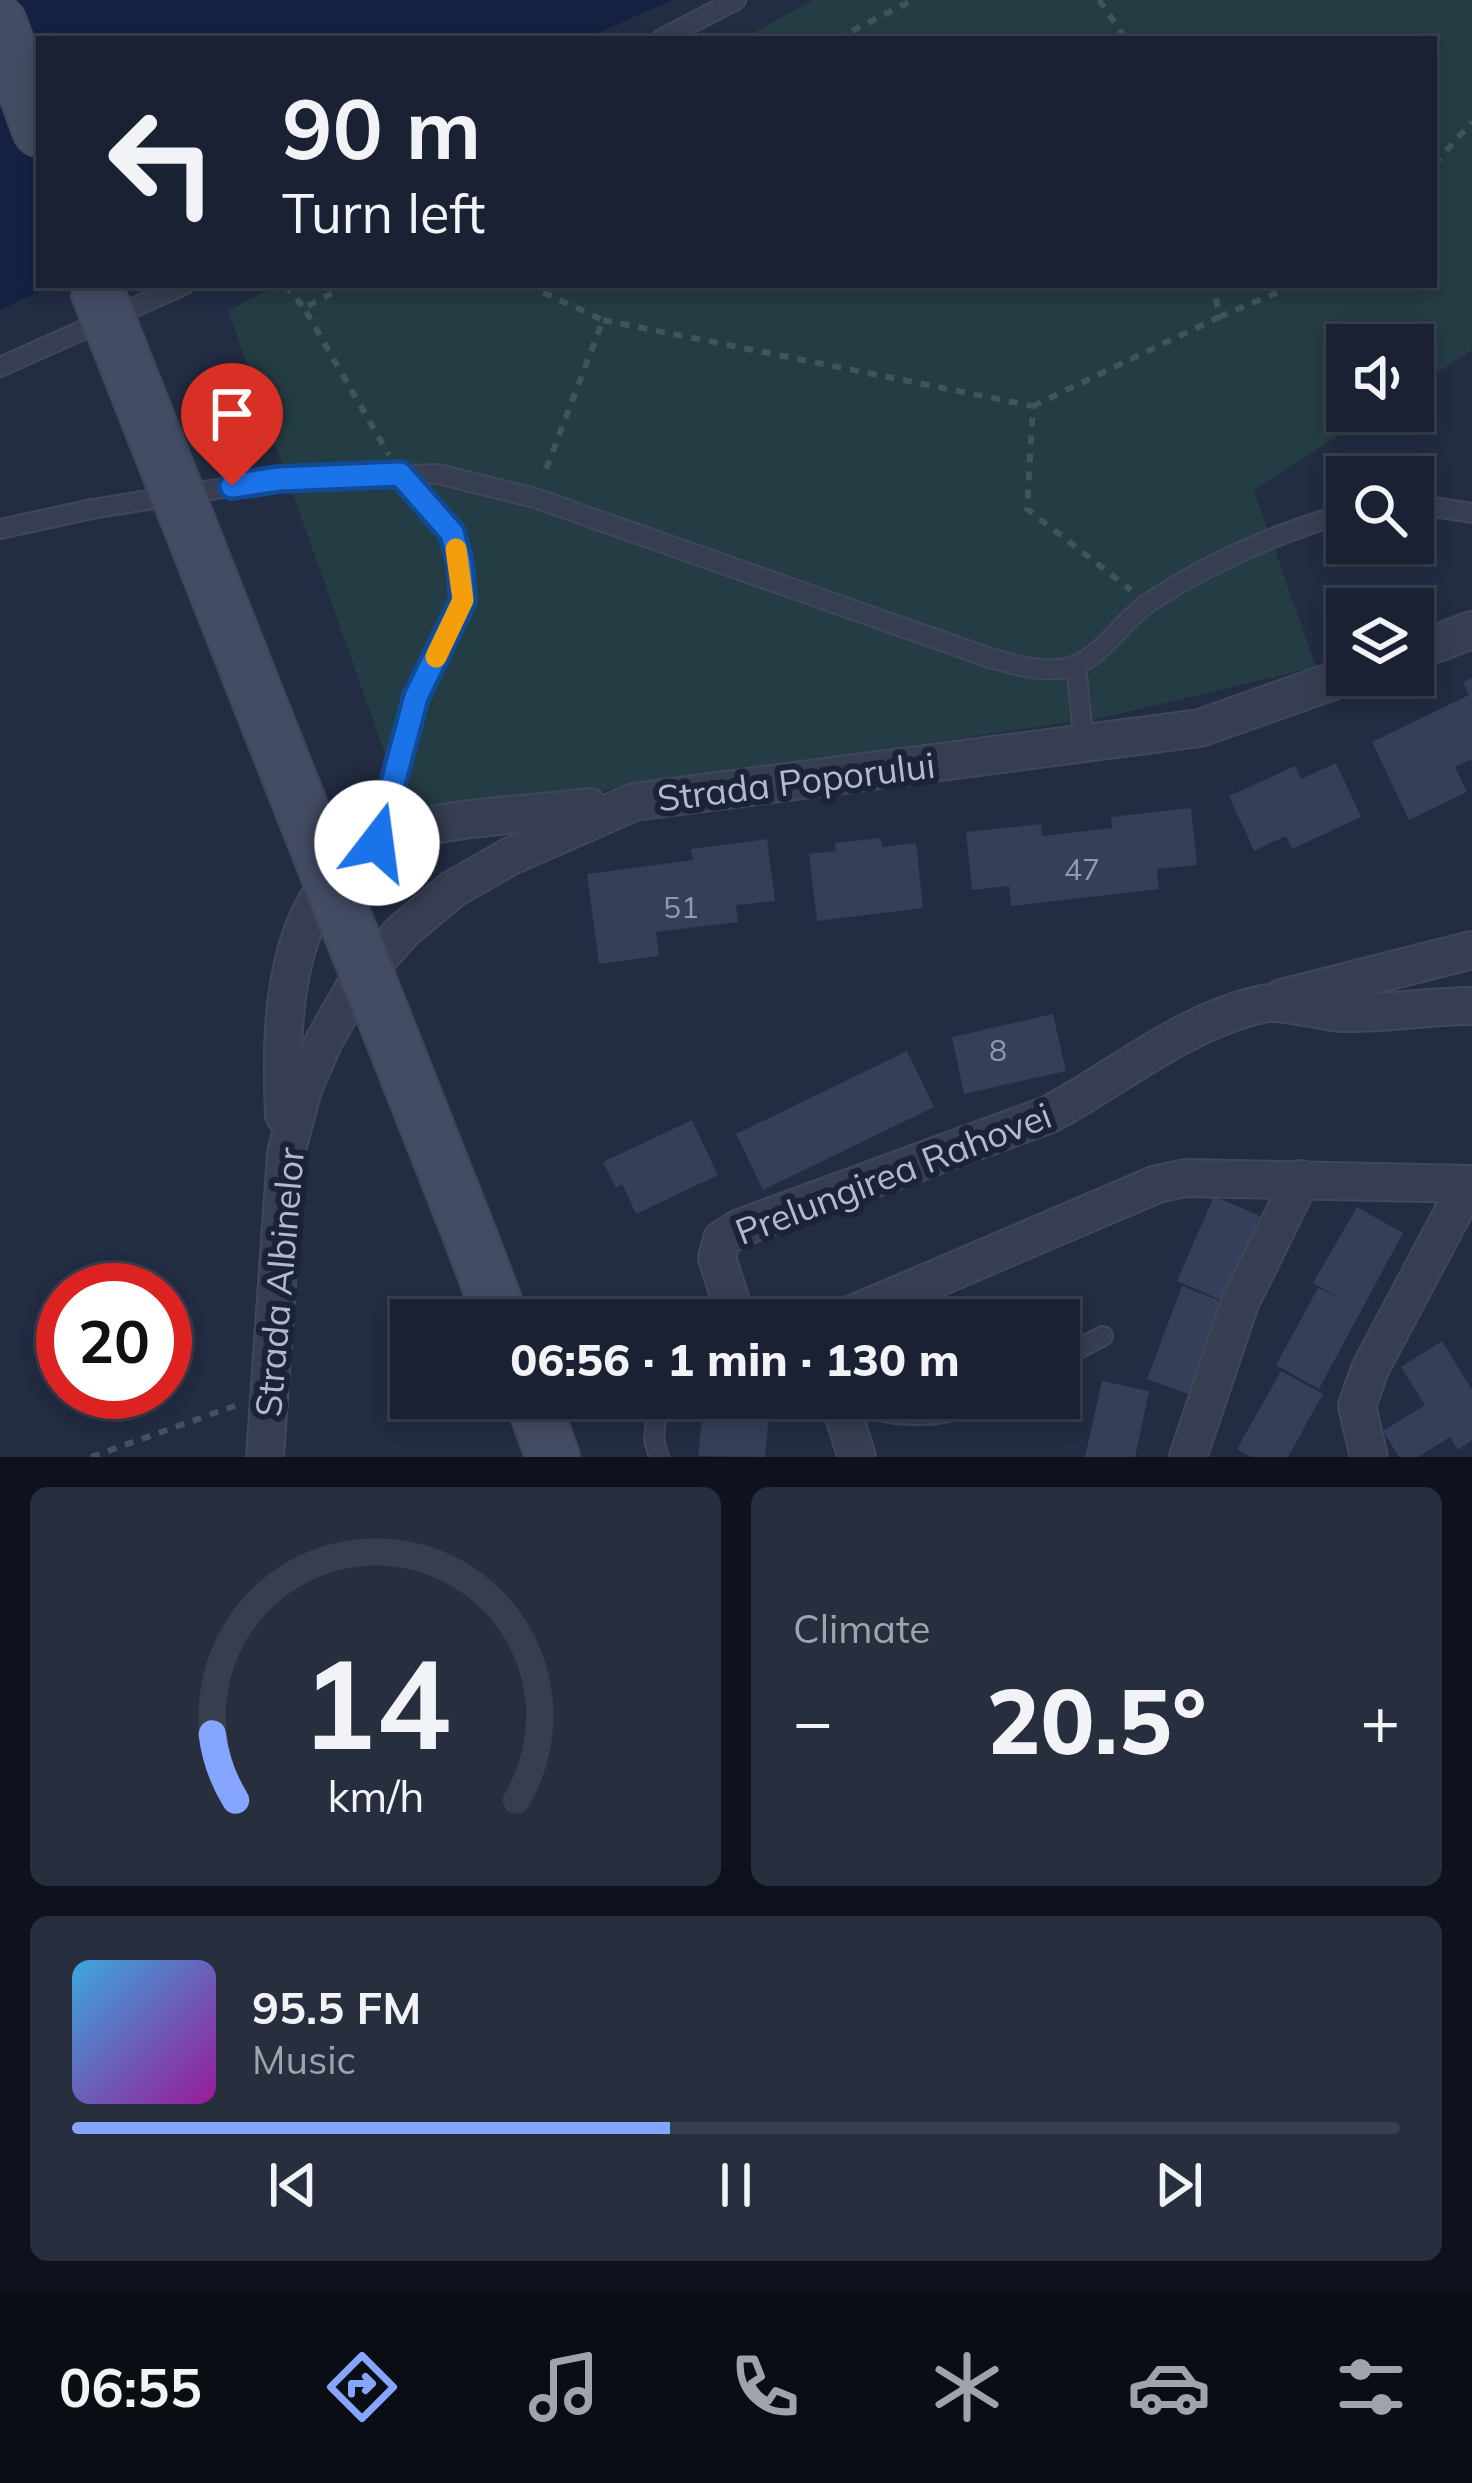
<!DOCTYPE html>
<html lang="en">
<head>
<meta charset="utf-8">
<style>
  :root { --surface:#1a2132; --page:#272e3e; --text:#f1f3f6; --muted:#9fa3ac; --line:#383e4d; --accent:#85a5ff }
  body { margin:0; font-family:Mulish,sans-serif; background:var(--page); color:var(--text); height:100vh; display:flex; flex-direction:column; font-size:45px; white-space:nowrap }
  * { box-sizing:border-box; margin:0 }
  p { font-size:39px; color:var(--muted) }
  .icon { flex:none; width:66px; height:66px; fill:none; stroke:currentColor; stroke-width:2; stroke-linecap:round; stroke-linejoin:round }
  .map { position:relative; height:1457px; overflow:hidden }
  .details { display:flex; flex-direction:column; gap:30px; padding:30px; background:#0e121c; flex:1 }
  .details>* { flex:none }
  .hud { position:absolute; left:36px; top:36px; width:1401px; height:252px; border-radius:0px; box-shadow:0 6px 18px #0003,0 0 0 3px var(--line); background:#1a2132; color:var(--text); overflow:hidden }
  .tools { position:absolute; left:1326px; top:324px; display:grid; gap:24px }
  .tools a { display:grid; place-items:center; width:108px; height:108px; border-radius:0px; background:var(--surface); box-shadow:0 6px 18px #0003,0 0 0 3px var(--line); font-size:60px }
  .speed { position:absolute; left:36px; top:1263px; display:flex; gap:24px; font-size:60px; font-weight:700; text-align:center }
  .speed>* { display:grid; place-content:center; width:156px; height:156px; border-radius:50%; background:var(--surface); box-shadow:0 6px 18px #0003,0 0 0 3px var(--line); line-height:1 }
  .speed .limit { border:18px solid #d22; background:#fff; color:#111 }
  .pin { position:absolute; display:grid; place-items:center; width:102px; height:102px; color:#fff; margin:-123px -51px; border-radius:50% 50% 50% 0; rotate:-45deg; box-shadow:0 0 12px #0007 }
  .pin .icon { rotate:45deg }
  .me { position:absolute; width:132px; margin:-66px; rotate:15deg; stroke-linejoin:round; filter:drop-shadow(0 0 9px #0008) }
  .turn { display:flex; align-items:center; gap:42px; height:252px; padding:0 48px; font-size:54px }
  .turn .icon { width:156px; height:156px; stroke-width:2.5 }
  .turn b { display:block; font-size:84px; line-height:102px }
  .big { font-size:90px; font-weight:800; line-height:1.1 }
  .details .widget { flex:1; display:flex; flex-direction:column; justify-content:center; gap:18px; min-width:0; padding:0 42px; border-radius:18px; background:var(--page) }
  .details .dial { align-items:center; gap:0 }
  .dial svg { height:312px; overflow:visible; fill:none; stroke:var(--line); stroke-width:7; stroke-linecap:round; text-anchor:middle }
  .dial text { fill:var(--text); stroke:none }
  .song { display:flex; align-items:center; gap:36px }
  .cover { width:144px; height:144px; border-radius:18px; background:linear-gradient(135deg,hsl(200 70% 55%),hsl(300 70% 35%)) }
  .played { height:12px; border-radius:6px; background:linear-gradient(90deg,var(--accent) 45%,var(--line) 45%) }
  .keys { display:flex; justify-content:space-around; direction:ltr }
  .heat { display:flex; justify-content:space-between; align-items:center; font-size:66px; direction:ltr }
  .details .tiles { flex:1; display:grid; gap:30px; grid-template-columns:1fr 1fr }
  .widget:last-child { grid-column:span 2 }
  .trip { position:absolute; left:390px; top:1299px; width:690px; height:120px; border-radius:0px; background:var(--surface); box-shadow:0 6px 18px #0003,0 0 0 3px var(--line); font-weight:800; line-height:120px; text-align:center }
  .menu { display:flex; height:192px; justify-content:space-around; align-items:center; background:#0a0d14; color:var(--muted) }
  .menu .icon { width:84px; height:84px }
  .menu .active { color:var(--accent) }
  .menu b { font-size:54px; color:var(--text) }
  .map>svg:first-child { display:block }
</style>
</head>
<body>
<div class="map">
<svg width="1472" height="1457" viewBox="0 0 1472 1457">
  <rect width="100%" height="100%" fill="#222c42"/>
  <!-- green -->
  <path fill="#243c43" d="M 813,0 L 1472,0 L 1472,350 L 1413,388 L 1413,345 L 1347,345 L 1347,411 L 1377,411 L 1254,490 L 1316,667 L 1106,717 L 408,819 L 228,311 L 277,285 L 1434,285 L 1434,39 L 742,39 Z"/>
  <!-- water -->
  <path fill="#142141" d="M 0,0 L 672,0 L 585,39 L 39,39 L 39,285 L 52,285 L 0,310 Z"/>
  <!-- building -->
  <path fill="#343f59" d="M 1472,678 L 1472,759 L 1455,767 L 1467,792 L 1409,820 L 1372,742 L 1469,695 L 1463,682 Z
    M 1336,763 L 1361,817 L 1292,849 L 1286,836 L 1254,851 L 1229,796 L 1295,766 L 1301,779 Z
    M 1191,808 L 1197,865 L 1157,869 L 1159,889 L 1011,906 L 1009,886 L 972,890 L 966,832 L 1041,824 L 1042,836 L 1112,828 L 1111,817 Z
    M 881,838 L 882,847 L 916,843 L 923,908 L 817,921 L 809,854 L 836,851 L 835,843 Z
    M 767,839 L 775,901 L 736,905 L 738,922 L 656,932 L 659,956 L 599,964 L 587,874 L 693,860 L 691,849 Z
    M 1053,1014 L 1066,1071 L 964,1094 L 952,1037 Z
    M 907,1051 L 934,1107 L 763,1190 L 736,1134 Z
    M 692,1120 L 718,1175 L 636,1214 L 622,1184 L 616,1188 L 603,1162 Z
    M 1214,1196 L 1260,1216 L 1223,1301 L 1177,1281 Z
    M 1357,1207 L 1403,1233 L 1319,1389 L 1276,1365 L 1318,1288 L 1337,1297 L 1313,1283 Z
    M 1182,1286 L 1228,1304 L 1193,1396 L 1147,1379 Z
    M 1442,1341 L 1472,1390 L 1472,1440 L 1458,1450 L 1450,1437 L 1418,1457 L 1399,1457 L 1383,1431 L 1425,1405 L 1401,1367 Z
    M 1281,1371 L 1323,1394 L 1288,1457 L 1251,1457 L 1237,1449 Z
    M 1102,1381 L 1149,1391 L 1135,1457 L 1085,1457 Z
    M 704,1398 L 771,1398 L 765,1457 L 698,1456 Z"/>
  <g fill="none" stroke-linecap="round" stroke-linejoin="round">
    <!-- lane casing -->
    <g stroke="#40475b" stroke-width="22">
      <path id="lane" d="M 661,39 L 736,0
        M 0,367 L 184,285
        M 1413,504 L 1472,513
        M 0,529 L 92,509 L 279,479 L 438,474 L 535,498 L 990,658 C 1017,665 1046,675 1073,666 C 1104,655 1123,619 1151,601 C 1210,563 1279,532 1347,513
        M 1076,665 L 1084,745
        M 377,843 L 416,697 L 462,600 L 460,563 L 452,533 L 400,474
        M 1059,1359 L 1103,1336
        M 658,1398 L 654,1440 L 659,1457
        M 847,1398 C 889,1421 944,1421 987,1398"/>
    </g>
    <!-- street casing -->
    <g stroke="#40475b" stroke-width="40">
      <path id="street" d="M 1413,652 L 1472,630
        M 1282,998 L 1472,950
        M 284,1115 C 279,1010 284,868 405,832 C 463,815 529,815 589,807
        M 737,1320 L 717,1258 L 722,1239 L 740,1228 L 1050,1114 C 1121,1076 1182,1022 1262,1004 C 1281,999 1320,1012 1343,1013 C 1386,1014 1429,1006 1472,1006
        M 839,1320 L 1157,1184 L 1186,1178 L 1472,1184
        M 838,1398 L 857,1457
        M 265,1457 L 286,1153 L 303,1089 L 324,1041 L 358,981 L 403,931 L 453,889 L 509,857 L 634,802 L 1200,728 L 1350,675
        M 1188,1457 L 1240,1303 L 1301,1179
        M 1369,1457 L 1357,1406 L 1370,1369 L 1468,1184"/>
    </g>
    <!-- secondary casing -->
    <g stroke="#40475b" stroke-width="56">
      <path id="secondary" d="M 0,23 L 39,130
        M 471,1238 L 502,1320
        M 531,1398 L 553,1457"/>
    </g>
    <!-- path -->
    <path stroke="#3e555b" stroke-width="6" stroke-dasharray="9 9" stroke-linecap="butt" d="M 1099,0 L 1126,39
      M 836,39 L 913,0
      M 1434,164 L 1472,122
      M 285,285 L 304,308
      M 348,285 L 304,308 L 389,455
      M 527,285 L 603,320 L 543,477
      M 1219,317 L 1295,285
      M 603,320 L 1033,406 L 1027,509 L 1131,590
      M 1033,406 L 1219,317 L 1214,285
      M 91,1457 L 240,1404"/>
    <!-- lane -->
    <use href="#lane" stroke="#373e52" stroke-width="18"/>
    <!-- street -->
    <use href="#street" stroke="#373e52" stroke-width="36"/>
    <!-- secondary -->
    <use href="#secondary" stroke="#444c65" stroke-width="51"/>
    <!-- secondary-bridge casing -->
    <g stroke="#40475b" stroke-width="56" stroke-linecap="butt">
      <path id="secondary-bridge" d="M 95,285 L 471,1238"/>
    </g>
    <!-- secondary-bridge -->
    <use href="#secondary-bridge" stroke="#444c65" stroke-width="51"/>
  </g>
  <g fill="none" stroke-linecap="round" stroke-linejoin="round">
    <!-- route casing -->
    <g stroke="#114b97" stroke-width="30">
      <path id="route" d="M 232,486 L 279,479 L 400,474 L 452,533 L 460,563 L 463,600 L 416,697 L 377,843"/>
    </g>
    <!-- route -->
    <use href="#route" stroke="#1a73e8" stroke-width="21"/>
    <!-- slow -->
    <path stroke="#f59e0b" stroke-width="21" d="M 436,657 L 463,600 L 456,549"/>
  </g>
  <g text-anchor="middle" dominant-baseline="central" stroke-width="12" stroke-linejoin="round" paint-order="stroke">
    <!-- number labels -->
    <g font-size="30" fill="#9199ae">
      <text x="1082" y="869">47</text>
      <text x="681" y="907">51</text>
      <text x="998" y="1050">8</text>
    </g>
    <!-- street labels -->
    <g font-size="36" fill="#b3bacc" stroke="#1c2337">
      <text transform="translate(796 781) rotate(-7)">Strada Poporului</text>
      <text transform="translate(893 1173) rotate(-21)">Prelungirea Rahovei</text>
      <text transform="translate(279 1282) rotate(-85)">Strada Albinelor</text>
    </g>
  </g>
</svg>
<div class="tools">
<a><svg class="icon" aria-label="sound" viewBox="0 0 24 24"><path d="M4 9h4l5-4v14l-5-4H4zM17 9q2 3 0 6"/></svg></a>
<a><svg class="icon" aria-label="search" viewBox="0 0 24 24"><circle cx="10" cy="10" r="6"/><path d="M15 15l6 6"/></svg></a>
<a><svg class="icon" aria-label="layers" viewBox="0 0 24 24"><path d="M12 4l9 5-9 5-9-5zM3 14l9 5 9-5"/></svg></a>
</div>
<div class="speed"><div class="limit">20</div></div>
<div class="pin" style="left:232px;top:486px;background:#d93025"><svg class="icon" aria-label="arrive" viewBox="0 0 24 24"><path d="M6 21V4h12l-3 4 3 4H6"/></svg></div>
<svg class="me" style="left:377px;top:843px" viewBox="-20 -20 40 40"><circle r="19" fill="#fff"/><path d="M0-13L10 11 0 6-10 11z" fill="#1a73e8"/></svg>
<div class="trip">06:56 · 1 min · 130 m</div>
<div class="hud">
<div class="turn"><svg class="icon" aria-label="left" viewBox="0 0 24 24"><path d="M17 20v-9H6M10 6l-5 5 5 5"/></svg><div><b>90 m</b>Turn left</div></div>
</div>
</div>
<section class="details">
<div class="tiles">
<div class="widget dial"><svg viewBox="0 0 100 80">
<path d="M14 69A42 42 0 1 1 86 69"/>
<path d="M14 69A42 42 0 0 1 8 52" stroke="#85a5ff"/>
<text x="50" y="56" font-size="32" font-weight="700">14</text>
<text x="50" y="72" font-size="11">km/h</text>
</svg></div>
<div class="widget"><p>Climate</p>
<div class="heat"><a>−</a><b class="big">20.5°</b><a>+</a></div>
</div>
<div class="widget">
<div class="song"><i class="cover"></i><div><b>95.5 FM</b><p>Music</p></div></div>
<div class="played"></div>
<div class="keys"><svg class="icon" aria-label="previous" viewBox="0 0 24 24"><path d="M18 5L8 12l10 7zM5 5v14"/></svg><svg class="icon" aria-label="pause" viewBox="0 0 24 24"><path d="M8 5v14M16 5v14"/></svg><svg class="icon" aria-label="next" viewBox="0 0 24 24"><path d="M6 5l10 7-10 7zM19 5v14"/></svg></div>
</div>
</div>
</section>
<nav class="menu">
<b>06:55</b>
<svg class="icon active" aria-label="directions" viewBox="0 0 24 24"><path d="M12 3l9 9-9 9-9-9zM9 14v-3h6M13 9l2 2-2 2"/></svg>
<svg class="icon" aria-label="music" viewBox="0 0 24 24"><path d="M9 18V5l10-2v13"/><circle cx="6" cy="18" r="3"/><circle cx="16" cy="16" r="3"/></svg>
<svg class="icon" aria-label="phone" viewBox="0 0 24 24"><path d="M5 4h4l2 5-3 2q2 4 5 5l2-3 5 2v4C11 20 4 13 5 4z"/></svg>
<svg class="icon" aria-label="climate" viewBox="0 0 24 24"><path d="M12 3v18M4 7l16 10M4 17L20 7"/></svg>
<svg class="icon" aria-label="car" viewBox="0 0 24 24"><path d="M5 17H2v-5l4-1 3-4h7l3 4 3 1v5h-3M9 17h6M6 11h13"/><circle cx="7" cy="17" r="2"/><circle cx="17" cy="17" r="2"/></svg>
<svg class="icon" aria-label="filters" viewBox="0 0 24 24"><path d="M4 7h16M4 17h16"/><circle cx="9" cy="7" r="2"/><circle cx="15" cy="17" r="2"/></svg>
</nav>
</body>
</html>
